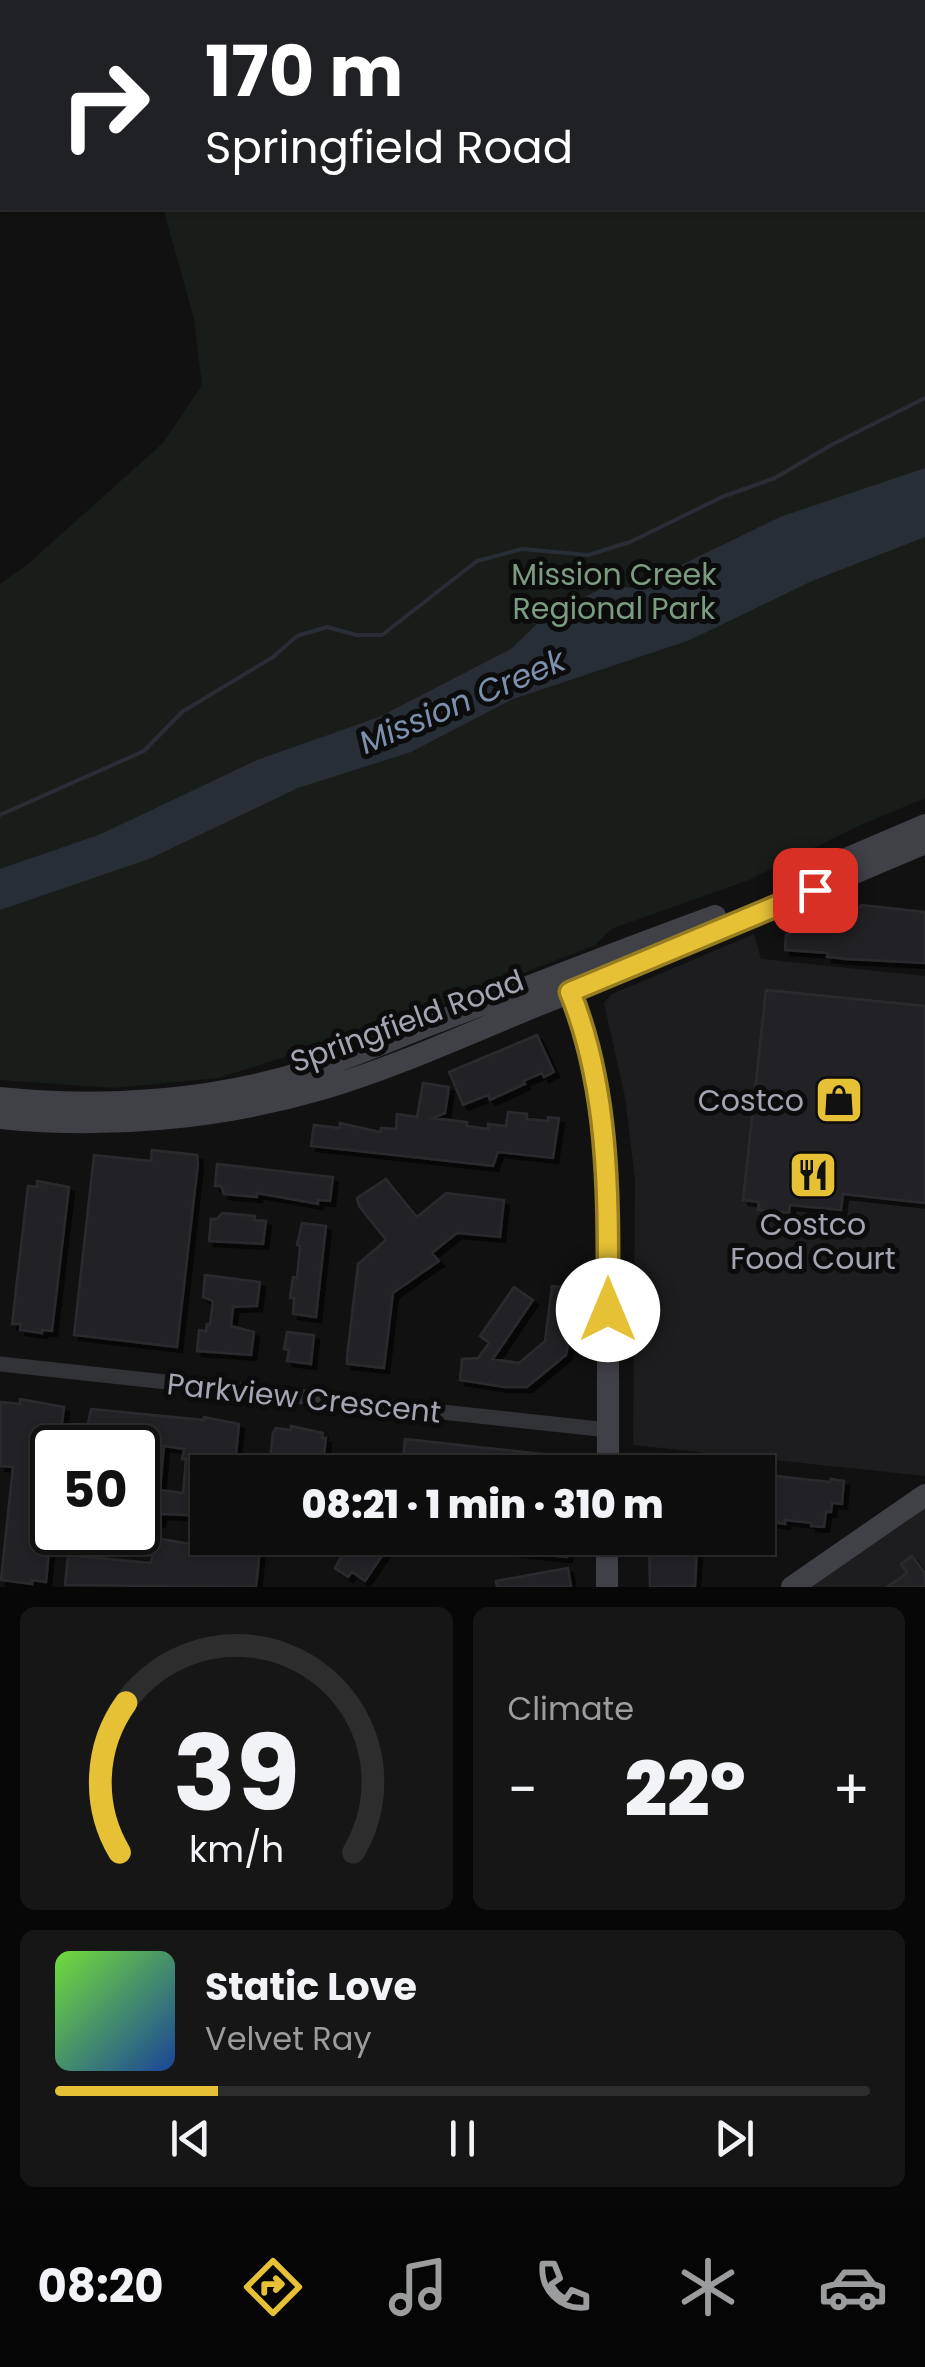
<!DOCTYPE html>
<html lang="en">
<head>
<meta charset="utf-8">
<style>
  :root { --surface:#0d0d0e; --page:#161617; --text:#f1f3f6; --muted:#9a9c9e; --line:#2d2d2e; --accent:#e6c135 }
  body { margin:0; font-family:Poppins,sans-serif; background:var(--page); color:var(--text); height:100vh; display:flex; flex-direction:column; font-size:38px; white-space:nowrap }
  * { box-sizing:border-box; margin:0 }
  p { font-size:32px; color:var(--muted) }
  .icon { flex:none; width:55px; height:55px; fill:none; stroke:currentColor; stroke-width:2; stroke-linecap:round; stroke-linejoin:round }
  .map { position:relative; height:1587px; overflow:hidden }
  .details { display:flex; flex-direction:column; gap:20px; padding:20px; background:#070708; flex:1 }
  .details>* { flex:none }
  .hud { position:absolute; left:0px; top:0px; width:925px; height:210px; box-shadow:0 2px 8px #0004,0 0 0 2px var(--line); background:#202124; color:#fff; overflow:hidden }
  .speed { position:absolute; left:30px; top:1425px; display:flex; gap:20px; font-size:50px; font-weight:700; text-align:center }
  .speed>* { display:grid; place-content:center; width:130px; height:130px; border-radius:50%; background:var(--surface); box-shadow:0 2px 8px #0004,0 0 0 2px var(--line); line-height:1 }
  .speed .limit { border:5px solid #111; border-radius:15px; background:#fff; color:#111 }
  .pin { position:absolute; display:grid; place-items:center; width:85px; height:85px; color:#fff; margin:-42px; border-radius:20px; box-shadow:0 5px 15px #0006 }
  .me { position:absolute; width:110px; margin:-55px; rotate:0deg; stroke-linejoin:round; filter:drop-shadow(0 0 8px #0008) }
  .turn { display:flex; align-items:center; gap:35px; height:210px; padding:0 40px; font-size:45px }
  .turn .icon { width:130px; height:130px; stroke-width:2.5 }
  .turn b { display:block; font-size:70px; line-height:85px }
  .big { font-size:75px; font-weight:800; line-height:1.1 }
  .details .tile { flex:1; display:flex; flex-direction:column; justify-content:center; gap:15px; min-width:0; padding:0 35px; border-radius:15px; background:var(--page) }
  .details .dial { align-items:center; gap:0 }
  .dial svg { height:260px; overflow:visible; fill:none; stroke:var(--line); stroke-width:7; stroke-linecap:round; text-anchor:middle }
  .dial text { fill:var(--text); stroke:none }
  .song { display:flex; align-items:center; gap:30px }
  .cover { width:120px; height:120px; border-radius:15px; background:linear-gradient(135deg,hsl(100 70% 55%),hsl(220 70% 35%)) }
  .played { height:10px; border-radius:5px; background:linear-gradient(90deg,var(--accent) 20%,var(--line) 20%) }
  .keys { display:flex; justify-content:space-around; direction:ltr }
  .heat { display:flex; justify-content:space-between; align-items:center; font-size:55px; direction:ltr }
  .details .tiles { flex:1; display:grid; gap:20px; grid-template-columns:1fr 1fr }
  .tile:last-child { grid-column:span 2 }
  .trip { position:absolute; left:190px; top:1455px; width:585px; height:100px; border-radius:0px; background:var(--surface); box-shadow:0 2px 8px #0004,0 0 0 2px var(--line); font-weight:800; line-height:100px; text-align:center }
  .tab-bar { display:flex; height:160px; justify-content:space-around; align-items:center; background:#050506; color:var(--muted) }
  .tab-bar .icon { width:70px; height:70px }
  .tab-bar .current { color:var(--accent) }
  .tab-bar b { font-size:45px; color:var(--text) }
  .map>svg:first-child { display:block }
</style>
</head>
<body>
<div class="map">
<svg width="925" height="1587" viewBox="0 0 925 1587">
  <defs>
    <filter id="shadow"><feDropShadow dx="5" dy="5" stdDeviation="0" flood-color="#0009"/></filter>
  </defs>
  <rect width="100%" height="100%" fill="#111112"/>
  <!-- built -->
  <path fill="#1d1d1f" d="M 754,934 L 761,959 L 925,976 L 925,1476 L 633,1445 L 635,1179 L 625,1097 L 604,1003 L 612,994 Z
    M 925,1502 L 925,1587 L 805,1587 Z"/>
  <!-- green -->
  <path fill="#181d19" d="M 110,0 L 925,0 L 925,798 L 854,828 L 749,880 L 611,929 L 595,945 L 416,1015 L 219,1078 L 114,1088 L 0,1080 L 0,584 L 28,564 L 163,443 L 202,385 L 194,319 L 163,208 L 922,208 L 922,2 Z"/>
  <!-- water -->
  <path fill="#282e35" d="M 925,468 L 925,537 L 812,581 L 690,640 L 513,699 L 411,752 L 298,788 L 149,859 L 0,910 L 0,869 L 101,834 L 257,760 L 379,717 L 511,649 L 545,616 L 607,586 L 634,588 L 780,517 Z"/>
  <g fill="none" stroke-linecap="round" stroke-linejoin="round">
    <!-- stream -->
    <path stroke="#282e35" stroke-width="4" d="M 0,815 L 144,751 L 182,712 L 273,657 L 297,636 L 327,627 L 357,635 L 382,635 L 477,561 L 522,549 L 588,555 L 630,542 L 722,497 L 775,478 L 833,444 L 925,398"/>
  </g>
  <!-- building -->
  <path fill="#242426" stroke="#2c2b2e" stroke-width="2.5" fill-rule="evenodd" filter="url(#shadow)" d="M 861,905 L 925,912 L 925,963 L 846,959 L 827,957 L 828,953 L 785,950 L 786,935 L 849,906 L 861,907 Z
    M 766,990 L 925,1006 L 925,1203 L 843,1194 L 841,1210 L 790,1205 L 789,1213 L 758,1210 L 759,1202 L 743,1200 Z
    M 537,1035 L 554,1072 L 544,1077 L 542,1073 L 523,1081 L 525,1084 L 490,1100 L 488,1095 L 463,1105 L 449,1072 Z
    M 423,1083 L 449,1087 L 445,1113 L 433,1118 L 467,1122 L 467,1126 L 488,1129 L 488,1124 L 506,1126 L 508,1112 L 527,1114 L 527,1119 L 548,1121 L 548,1117 L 559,1118 L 553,1158 L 498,1152 L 493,1166 L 311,1146 L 314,1125 L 340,1128 L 340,1123 L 380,1132 L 381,1128 L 396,1129 L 397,1114 L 417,1117 Z
    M 152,1150 L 197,1155 L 198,1163 L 177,1347 L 74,1335 L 94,1155 L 151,1161 Z
    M 217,1164 L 333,1177 L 330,1201 L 318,1200 L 318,1204 L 257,1193 L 257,1197 L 224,1194 L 221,1186 L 215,1186 Z
    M 386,1179 L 417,1217 L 446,1193 L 504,1200 L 500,1237 L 457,1233 L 432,1253 L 439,1261 L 393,1293 L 384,1368 L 347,1364 L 347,1357 L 358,1264 L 386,1240 L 359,1206 L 357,1198 Z
    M 37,1181 L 69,1187 L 52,1331 L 42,1330 L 42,1333 L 20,1330 L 21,1324 L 12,1324 L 28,1186 L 37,1187 Z
    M 222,1213 L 255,1216 L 254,1220 L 266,1221 L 263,1244 L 209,1241 L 211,1219 L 217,1219 Z
    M 302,1223 L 326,1226 L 316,1317 L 293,1314 L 294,1298 L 290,1298 L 293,1277 L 297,1278 L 300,1246 L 297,1245 Z
    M 205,1275 L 260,1282 L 257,1306 L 233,1307 L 231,1326 L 254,1332 L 251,1355 L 197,1351 L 199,1330 L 206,1331 L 207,1324 L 210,1324 L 213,1301 L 203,1297 Z
    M 552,1286 L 574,1288 L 574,1313 L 566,1355 L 527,1387 L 504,1387 L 460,1380 L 462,1359 L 478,1358 L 489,1343 L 480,1336 L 514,1287 L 533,1300 L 493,1359 L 519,1363 L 545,1341 Z
    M 287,1332 L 314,1335 L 311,1364 L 287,1361 L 289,1350 L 284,1349 Z
    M 20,1399 L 64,1407 L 59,1448 L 52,1448 L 52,1521 L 46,1582 L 32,1580 L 32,1584 L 1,1580 L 13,1467 L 0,1466 L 0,1402 L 20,1404 Z
    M 91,1409 L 204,1420 L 204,1417 L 239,1424 L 235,1464 L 208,1461 L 208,1516 L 161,1514 L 160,1522 L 138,1520 L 141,1457 L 138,1457 L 138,1448 L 90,1448 L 91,1440 L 85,1439 ZM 164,1446 L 184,1449 L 182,1459 L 186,1459 L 183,1493 L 160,1490 Z
    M 291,1426 L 323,1433 L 322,1438 L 326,1438 L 322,1472 L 269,1468 L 273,1433 L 276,1428 L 291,1430 Z
    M 405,1439 L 571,1457 L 570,1472 L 402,1471 Z
    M 758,1474 L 830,1482 L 831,1479 L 844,1481 L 842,1504 L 832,1503 L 831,1512 L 826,1512 L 824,1527 L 811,1526 L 811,1523 L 785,1520 L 785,1524 L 758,1520 Z
    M 155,1538 L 215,1548 L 229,1550 L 229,1546 L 260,1549 L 256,1587 L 65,1585 L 68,1555 L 151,1563 Z
    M 342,1538 L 351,1542 L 354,1538 L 394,1538 L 365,1581 L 352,1572 L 348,1577 L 335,1568 L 342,1555 L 334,1549 Z
    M 476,1538 L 569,1538 L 567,1557 L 475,1547 Z
    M 649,1538 L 692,1538 L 692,1550 L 697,1550 L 695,1586 L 650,1587 Z
    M 912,1556 L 925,1573 L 925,1587 L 887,1587 L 907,1573 L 901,1564 Z
    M 568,1568 L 571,1586 L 497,1587 L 496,1581 Z"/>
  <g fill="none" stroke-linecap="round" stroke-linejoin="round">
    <!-- street -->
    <path stroke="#323337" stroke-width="15" d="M 0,1364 L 608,1430"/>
    <!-- secondary -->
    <path stroke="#404147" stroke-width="22" d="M 827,867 L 925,825
      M 565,980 C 608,1075 608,1179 608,1281 C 608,1345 608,1409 608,1472
      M 0,1098 C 104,1109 217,1101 317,1068 C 360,1054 402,1035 445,1019 C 535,984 624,949 715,916
      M 0,1118 C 107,1129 218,1119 322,1089 C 397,1067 469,1033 541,1004 C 670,952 797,897 925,843
      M 607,1587 L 607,1538
      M 792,1587 L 925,1495"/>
  </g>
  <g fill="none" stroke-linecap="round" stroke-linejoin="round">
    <!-- route casing -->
    <g stroke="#967d22" stroke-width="25">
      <path id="route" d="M 608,1310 C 608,1203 611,1093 570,992 L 815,890"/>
    </g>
    <!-- route -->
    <use href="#route" stroke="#e6c135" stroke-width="18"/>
  </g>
  <!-- icons -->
  <defs>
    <g id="shop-square" transform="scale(2.5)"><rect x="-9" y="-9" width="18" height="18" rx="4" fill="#e6c135" stroke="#0c0c0d"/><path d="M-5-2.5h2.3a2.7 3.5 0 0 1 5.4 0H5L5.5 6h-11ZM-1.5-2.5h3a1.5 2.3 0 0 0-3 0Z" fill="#111"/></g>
    <g id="restaurant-square" transform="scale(2.5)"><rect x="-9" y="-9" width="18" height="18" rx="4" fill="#e6c135" stroke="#0c0c0d"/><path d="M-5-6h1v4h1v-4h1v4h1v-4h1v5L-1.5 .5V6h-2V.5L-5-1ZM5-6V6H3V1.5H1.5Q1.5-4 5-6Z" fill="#111"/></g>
  </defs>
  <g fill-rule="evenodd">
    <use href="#shop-square" x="839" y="1100"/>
    <use href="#restaurant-square" x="813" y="1175"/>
  </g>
  <g text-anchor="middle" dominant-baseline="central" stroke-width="10" stroke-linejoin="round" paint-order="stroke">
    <!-- park labels -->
    <g font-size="30" fill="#7b9c81" stroke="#0c0c0d">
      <text x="614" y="574">Mission Creek<tspan x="614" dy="34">Regional Park</tspan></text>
    </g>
    <!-- street labels -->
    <g font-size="30" fill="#a3a6b2" stroke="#0c0c0d">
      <text transform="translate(407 1021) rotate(-20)">Springfield Road</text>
      <text transform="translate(304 1398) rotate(6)">Parkview Crescent</text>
    </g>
    <!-- poi labels -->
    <g font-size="30" fill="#a3a6b2" stroke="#0c0c0d" text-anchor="end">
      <text x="804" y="1100">Costco</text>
      <text x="813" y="1224" text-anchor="middle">Costco<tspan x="813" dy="34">Food Court</tspan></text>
    </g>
    <!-- water labels -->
    <g font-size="32" font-style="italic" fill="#7c8fac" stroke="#0c0c0d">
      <text transform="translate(462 701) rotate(-23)">Mission Creek</text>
    </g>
  </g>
</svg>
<div class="speed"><div class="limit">50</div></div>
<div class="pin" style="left:815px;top:890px;background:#d93025"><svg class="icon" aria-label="arrive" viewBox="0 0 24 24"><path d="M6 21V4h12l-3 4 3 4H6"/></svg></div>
<svg class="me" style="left:608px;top:1310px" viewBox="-20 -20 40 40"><circle r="19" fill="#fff"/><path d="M0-13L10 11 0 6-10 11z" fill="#e6c135"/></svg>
<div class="trip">08:21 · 1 min · 310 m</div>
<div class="hud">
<div class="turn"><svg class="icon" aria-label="right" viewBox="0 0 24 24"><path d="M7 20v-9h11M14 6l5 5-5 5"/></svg><div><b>170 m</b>Springfield Road</div></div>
</div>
</div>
<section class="details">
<div class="tiles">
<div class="tile dial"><svg viewBox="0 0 100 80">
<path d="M14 69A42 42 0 1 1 86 69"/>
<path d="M14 69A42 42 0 0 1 16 23" stroke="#e6c135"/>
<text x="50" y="56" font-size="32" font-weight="700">39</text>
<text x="50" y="72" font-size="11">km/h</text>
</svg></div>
<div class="tile"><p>Climate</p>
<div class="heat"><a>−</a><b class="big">22°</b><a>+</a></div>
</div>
<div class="tile">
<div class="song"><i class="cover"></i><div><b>Static Love</b><p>Velvet Ray</p></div></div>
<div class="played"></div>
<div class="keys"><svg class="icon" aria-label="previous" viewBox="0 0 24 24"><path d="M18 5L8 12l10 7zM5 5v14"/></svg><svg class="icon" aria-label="pause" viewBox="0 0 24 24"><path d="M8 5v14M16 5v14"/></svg><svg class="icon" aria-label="next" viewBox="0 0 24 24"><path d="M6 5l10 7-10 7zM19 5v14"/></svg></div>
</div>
</div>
</section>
<nav class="tab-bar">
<b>08:20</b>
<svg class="icon current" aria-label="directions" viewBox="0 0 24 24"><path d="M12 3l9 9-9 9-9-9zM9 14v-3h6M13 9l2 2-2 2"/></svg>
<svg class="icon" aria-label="music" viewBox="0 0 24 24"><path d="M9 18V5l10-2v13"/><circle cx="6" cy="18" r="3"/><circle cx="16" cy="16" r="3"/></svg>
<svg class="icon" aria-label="phone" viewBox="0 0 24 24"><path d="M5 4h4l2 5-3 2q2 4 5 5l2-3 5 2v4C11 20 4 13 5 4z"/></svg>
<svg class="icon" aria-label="climate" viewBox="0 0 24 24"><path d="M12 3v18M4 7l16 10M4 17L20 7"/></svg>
<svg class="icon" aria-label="car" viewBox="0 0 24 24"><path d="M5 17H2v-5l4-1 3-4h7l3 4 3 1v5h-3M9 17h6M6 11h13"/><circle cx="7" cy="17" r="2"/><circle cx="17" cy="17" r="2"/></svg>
</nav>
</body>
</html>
